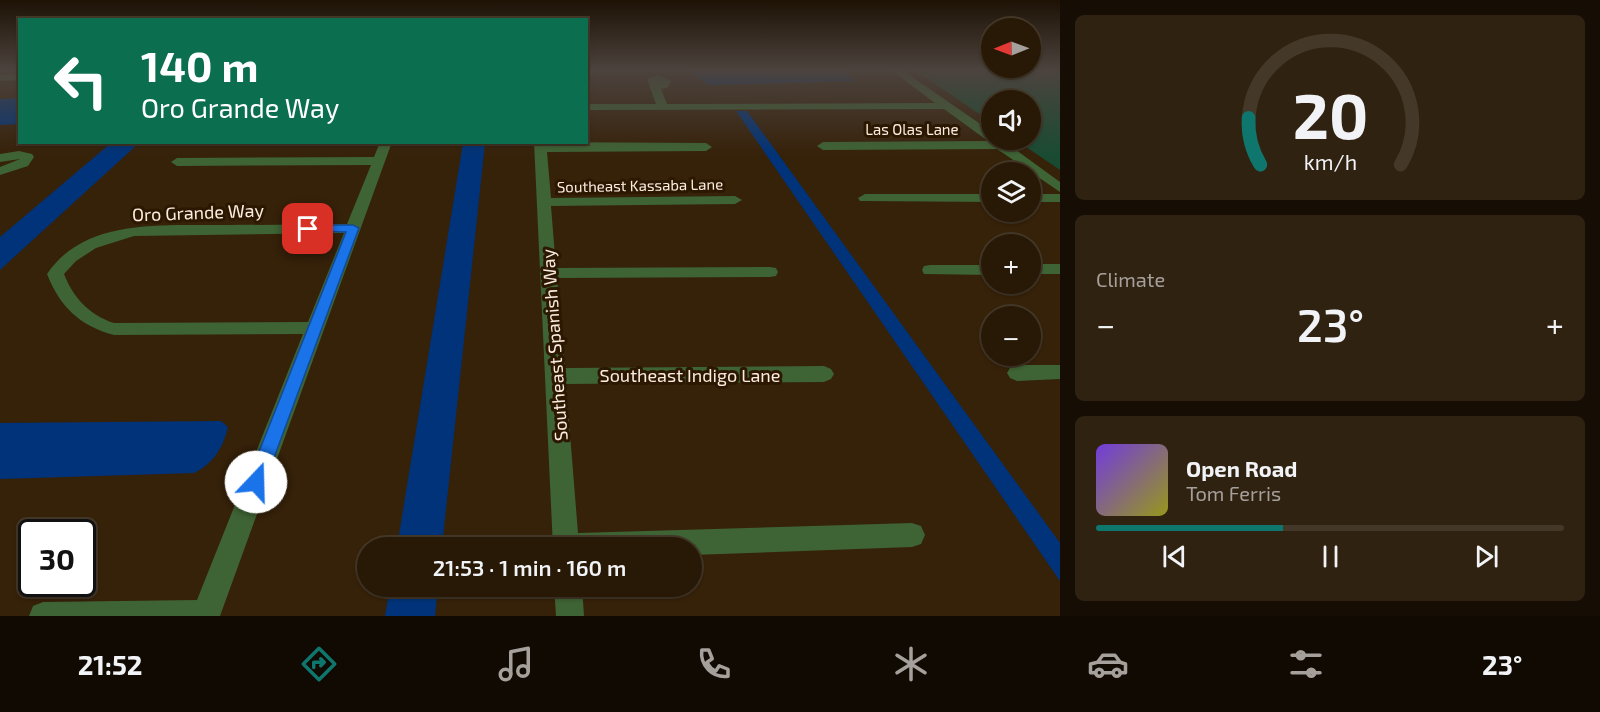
<!DOCTYPE html>
<html lang="en">
<head>
<meta charset="utf-8">
<style>
  :root { --surface:#281907; --page:#302211; --text:#f1f3f6; --muted:#a5a09b; --line:#443828; --accent:#0f766e }
  body { margin:0; font-family:"Exo 2",sans-serif; background:var(--page); color:var(--text); height:100vh; display:flex; flex-direction:column; font-size:22px; white-space:nowrap }
  * { box-sizing:border-box; margin:0 }
  p { font-size:20px; color:var(--muted) }
  .icon { flex:none; width:33px; height:33px; fill:none; stroke:currentColor; stroke-width:2; stroke-linecap:round; stroke-linejoin:round }
  .map { position:relative; flex:1; overflow:hidden }
  .details { display:flex; flex-direction:column; gap:15px; padding:15px; background:#160e04; width:540px }
  .details>* { flex:none }
  .banner { position:absolute; left:18px; top:18px; width:570px; height:126px; border-radius:0px; box-shadow:0 2px 4px #0004,0 0 0 2px var(--line); background:#0b6e4f; color:#fff; overflow:hidden }
  .needle { width:39px; rotate:269deg }
  .buttons { position:absolute; left:981px; top:18px; display:grid; gap:12px }
  .buttons a { display:grid; place-items:center; width:60px; height:60px; border-radius:50%; background:var(--surface); box-shadow:0 2px 4px #0004,0 0 0 2px var(--line); font-size:30px }
  .speed { position:absolute; left:18px; top:519px; display:flex; gap:12px; font-size:30px; font-weight:700; text-align:center }
  .speed>* { display:grid; place-content:center; width:78px; height:78px; border-radius:50%; background:var(--surface); box-shadow:0 2px 4px #0004,0 0 0 2px var(--line); line-height:1 }
  .speed .limit { border:3px solid #111; border-radius:9px; background:#fff; color:#111 }
  .pin { position:absolute; display:grid; place-items:center; width:51px; height:51px; color:#fff; margin:-26px; border-radius:12px; box-shadow:0 3px 9px #0006 }
  .me { position:absolute; width:66px; margin:-33px; rotate:21deg; stroke-linejoin:round; filter:drop-shadow(0 0 4px #0008) }
  .turn { display:flex; align-items:center; gap:21px; height:126px; padding:0 24px; font-size:27px }
  .turn .icon { width:78px; height:78px; stroke-width:2.5 }
  .turn b { display:block; font-size:42px; line-height:51px }
  .big { font-size:45px; font-weight:600; line-height:1.1 }
  .details .card { flex:1; display:flex; flex-direction:column; justify-content:center; gap:9px; min-width:0; padding:0 21px; border-radius:9px; background:var(--page) }
  .details .dial { align-items:center; gap:0 }
  .dial svg { height:156px; overflow:visible; fill:none; stroke:var(--line); stroke-width:7; stroke-linecap:round; text-anchor:middle }
  .dial text { fill:var(--text); stroke:none }
  .song { display:flex; align-items:center; gap:18px }
  .cover { width:72px; height:72px; border-radius:9px; background:linear-gradient(135deg,hsl(260 70% 55%),hsl(60 70% 35%)) }
  .played { height:6px; border-radius:3px; background:linear-gradient(90deg,var(--accent) 40%,var(--line) 40%) }
  .keys { display:flex; justify-content:space-around; direction:ltr }
  .heat { display:flex; justify-content:space-between; align-items:center; font-size:33px; direction:ltr }
  .trip { position:absolute; left:357px; top:537px; width:345px; height:60px; border-radius:30px; background:var(--surface); box-shadow:0 2px 4px #0004,0 0 0 2px var(--line); font-weight:600; line-height:60px; text-align:center }
  .menu { display:flex; height:96px; justify-content:space-around; align-items:center; background:#100a03; color:var(--muted) }
  .menu .icon { width:42px; height:42px }
  .menu .selected { color:var(--accent) }
  .menu b { font-size:27px; color:var(--text) }
  main { display:flex; flex:1; min-height:0 }
  .map>svg:first-child { display:block }
</style>
</head>
<body>
<main>
<div class="map">
<svg width="1060" height="616" viewBox="0 0 1060 616">
  <rect width="100%" height="100%" fill="#362109"/>
  <!-- green -->
  <path fill="#194b33" d="M 915,70 L 1060,70 L 1060,170 L 1016,140 L 1030,140 L 1030,100 L 992,100 L 991,122 Z"/>
  <!-- water -->
  <path fill="#003379" d="M 689,70 L 841,70 L 856,81 L 712,85 L 707,84 Z
    M 19,98 L 19,124 L 0,125 L 0,99 Z
    M 736,111 L 747,111 L 1060,543 L 1060,581 Z
    M 111,143 L 139,143 L 0,270 L 0,237 Z
    M 463,143 L 485,143 L 442,547 L 397,547 Z
    M 221,421 L 228,427 C 223,448 213,464 194,473 L 0,479 L 0,423 Z
    M 390,587 L 438,587 L 435,616 L 385,616 Z"/>
  <g fill="none" stroke-linecap="round" stroke-linejoin="round">
    <!-- street -->
    <path fill="#3e6334" fill-rule="evenodd" d="M 891,70 L 902,70 L 992,132 L 992,140 L 1005,142 L 1060,182 L 1060,192 L 997,149 L 823,150 L 817,146 L 823,142 L 988,141 L 944,109 L 586,110 L 586,104 L 656,104 L 647,79 L 659,75 L 671,81 L 668,87 L 661,89 L 667,104 L 935,103 Z
      M 20,74 L 20,80 L 0,81 L 0,75 Z
      M 380,142 L 392,142 L 220,616 L 29,616 L 33,606 L 43,602 L 197,600 L 303,334 L 114,335 C 80,326 60,307 47,274 C 86,216 167,226 228,225 C 268,225 308,224 347,224 L 371,165 L 177,166 L 171,162 L 177,158 L 374,157 ZM 344,233 L 308,322 L 114,323 C 89,315 73,297 64,274 L 76,261 L 96,248 L 134,236 Z
      M 534,142 L 706,143 L 712,147 L 706,151 L 547,152 L 551,198 L 735,196 L 742,200 L 735,204 L 551,206 L 556,268 L 770,267 L 776,268 L 778,272 L 776,276 L 770,277 L 557,278 L 565,368 L 824,366 L 831,369 L 834,374 L 831,379 L 824,382 L 566,384 L 578,533 L 912,523 L 921,526 L 925,535 L 921,544 L 912,547 L 692,555 L 692,548 L 553,548 Z
      M 19,151 L 32,154 L 34,157 L 28,166 L 0,175 L 0,167 L 20,159 L 0,162 L 0,154 Z
      M 865,194 L 992,194 L 992,202 L 860,201 L 858,198 Z
      M 1030,194 L 1060,194 L 1060,202 L 1030,202 Z
      M 1030,264 L 1060,264 L 1060,274 L 1030,274 Z
      M 930,265 L 992,265 L 992,275 L 924,274 L 922,270 L 924,266 Z
      M 1017,365 L 1060,365 L 1060,379 L 1017,381 L 1010,378 L 1007,373 L 1010,368 Z
      M 554,586 L 582,586 L 584,616 L 556,616 Z"/>
  </g>
  <!-- sky -->
  <linearGradient id="sky" x2="0" y2="1"><stop stop-color="#1e1205"/><stop offset="0.45" stop-color="#4c433e"/><stop offset="1" stop-color="#4c433e" stop-opacity="0"/></linearGradient>
  <rect width="1060" height="156" fill="url(#sky)"/>
  <!-- route -->
  <path fill="#1a73e8" stroke="#114b97" stroke-width="1.5" d="M 308,225 L 353,225 L 359,228 L 265,482 L 263,487 L 256,490 L 250,487 L 247,482 L 346,232 L 304,231 L 302,229 Z"/>
  <g text-anchor="middle" dominant-baseline="central" stroke-width="6" stroke-linejoin="round" paint-order="stroke">
    <!-- far-street labels -->
    <g font-size="15" fill="#fbecdf" stroke="#2c1701">
      <text x="912" y="129">Las Olas Lane</text>
      <text transform="translate(640 185) rotate(-1)">Southeast Kassaba Lane</text>
    </g>
    <!-- street labels -->
    <g font-size="18" fill="#fbecdf" stroke="#2c1701">
      <text transform="translate(198 212) rotate(-2)">Oro Grande Way</text>
      <text transform="translate(554 345) rotate(-94)">Southeast Spanish Way</text>
      <text x="690" y="375">Southeast Indigo Lane</text>
    </g>
  </g>
</svg>
<div class="buttons">
<a><svg class="needle" viewBox="-14 -14 28 28"><path d="M0-13l5 13h-10z" fill="#e53935"/><path d="M0 13l5-13h-10z" fill="#a5a09b"/></svg></a>
<a><svg class="icon" aria-label="sound" viewBox="0 0 24 24"><path d="M4 9h4l5-4v14l-5-4H4zM17 9q2 3 0 6"/></svg></a>
<a><svg class="icon" aria-label="layers" viewBox="0 0 24 24"><path d="M12 4l9 5-9 5-9-5zM3 14l9 5 9-5"/></svg></a>
<a>+</a>
<a>−</a>
</div>
<div class="speed"><div class="limit">30</div></div>
<div class="pin" style="left:308px;top:229px;background:#d93025"><svg class="icon" aria-label="arrive" viewBox="0 0 24 24"><path d="M6 21V4h12l-3 4 3 4H6"/></svg></div>
<svg class="me" style="left:256px;top:482px" viewBox="-20 -20 40 40"><circle r="19" fill="#fff"/><path d="M0-13L10 11 0 6-10 11z" fill="#1a73e8"/></svg>
<div class="trip">21:53 · 1 min · 160 m</div>
<div class="banner">
<div class="turn"><svg class="icon" aria-label="left" viewBox="0 0 24 24"><path d="M17 20v-9H6M10 6l-5 5 5 5"/></svg><div><b>140 m</b>Oro Grande Way</div></div>
</div>
</div>
<section class="details">
<div class="card dial"><svg viewBox="0 0 100 80">
<path d="M14 69A42 42 0 1 1 86 69"/>
<path d="M14 69A42 42 0 0 1 8 45" stroke="#0f766e"/>
<text x="50" y="56" font-size="32" font-weight="700">20</text>
<text x="50" y="72" font-size="11">km/h</text>
</svg></div>
<div class="card"><p>Climate</p>
<div class="heat"><a>−</a><b class="big">23°</b><a>+</a></div>
</div>
<div class="card">
<div class="song"><i class="cover"></i><div><b>Open Road</b><p>Tom Ferris</p></div></div>
<div class="played"></div>
<div class="keys"><svg class="icon" aria-label="previous" viewBox="0 0 24 24"><path d="M18 5L8 12l10 7zM5 5v14"/></svg><svg class="icon" aria-label="pause" viewBox="0 0 24 24"><path d="M8 5v14M16 5v14"/></svg><svg class="icon" aria-label="next" viewBox="0 0 24 24"><path d="M6 5l10 7-10 7zM19 5v14"/></svg></div>
</div>
</section>
</main>
<nav class="menu">
<b>21:52</b>
<svg class="icon selected" aria-label="directions" viewBox="0 0 24 24"><path d="M12 3l9 9-9 9-9-9zM9 14v-3h6M13 9l2 2-2 2"/></svg>
<svg class="icon" aria-label="music" viewBox="0 0 24 24"><path d="M9 18V5l10-2v13"/><circle cx="6" cy="18" r="3"/><circle cx="16" cy="16" r="3"/></svg>
<svg class="icon" aria-label="phone" viewBox="0 0 24 24"><path d="M5 4h4l2 5-3 2q2 4 5 5l2-3 5 2v4C11 20 4 13 5 4z"/></svg>
<svg class="icon" aria-label="climate" viewBox="0 0 24 24"><path d="M12 3v18M4 7l16 10M4 17L20 7"/></svg>
<svg class="icon" aria-label="car" viewBox="0 0 24 24"><path d="M5 17H2v-5l4-1 3-4h7l3 4 3 1v5h-3M9 17h6M6 11h13"/><circle cx="7" cy="17" r="2"/><circle cx="17" cy="17" r="2"/></svg>
<svg class="icon" aria-label="filters" viewBox="0 0 24 24"><path d="M4 7h16M4 17h16"/><circle cx="9" cy="7" r="2"/><circle cx="15" cy="17" r="2"/></svg>
<b>23°</b>
</nav>
</body>
</html>
